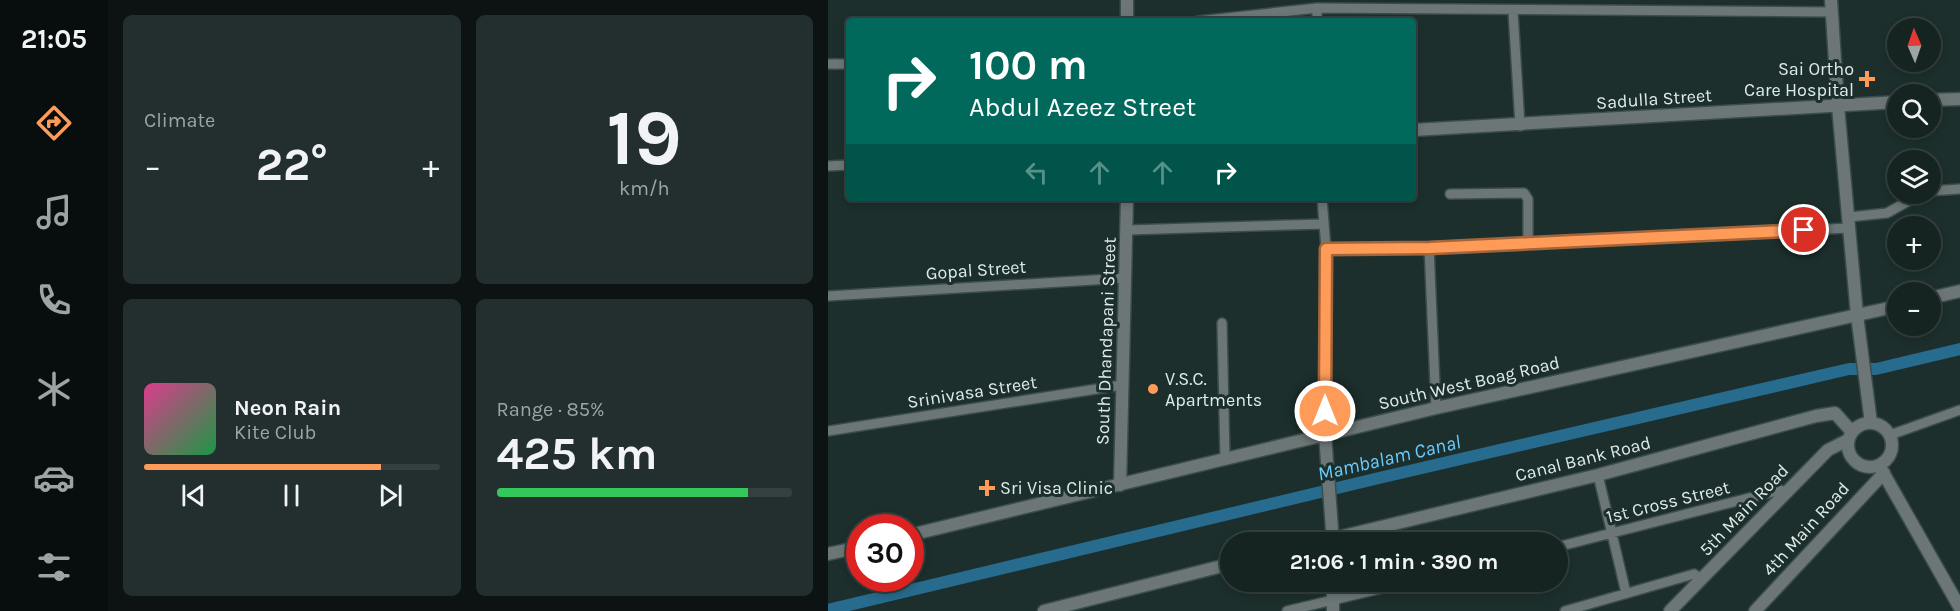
<!DOCTYPE html>
<html lang="en">
<head>
<meta charset="utf-8">
<style>
  :root { --surface:#152321; --page:#222f2e; --text:#f1f3f6; --muted:#9da4a5; --line:#34403f; --accent:#fe9b59 }
  body { margin:0; font-family:Karla,sans-serif; background:var(--page); color:var(--text); height:100vh; display:flex; flex-direction:column; font-size:22px; white-space:nowrap }
  * { box-sizing:border-box; margin:0 }
  p { font-size:20px; color:var(--muted) }
  .icon { flex:none; width:33px; height:33px; fill:none; stroke:currentColor; stroke-width:2; stroke-linecap:round; stroke-linejoin:round }
  .map { position:relative; flex:1; overflow:hidden }
  .panel { display:flex; flex-direction:column; gap:15px; padding:15px; background:#0c1312; width:720px }
  .panel>* { flex:none }
  .guide { position:absolute; left:18px; top:18px; width:570px; height:183px; border-radius:6px; box-shadow:0 3px 9px #0003,0 0 0 2px var(--line); background:#00695c; color:#fff; overflow:hidden }
  .needle { width:39px; rotate:358deg }
  .controls { position:absolute; left:1059px; top:18px; display:grid; gap:12px }
  .controls a { display:grid; place-items:center; width:54px; height:54px; border-radius:50%; background:var(--surface); box-shadow:0 3px 9px #0003,0 0 0 2px var(--line); font-size:30px }
  .speed { position:absolute; left:18px; top:514px; display:flex; gap:12px; font-size:30px; font-weight:700; text-align:center }
  .speed>* { display:grid; place-content:center; width:78px; height:78px; border-radius:50%; background:var(--surface); box-shadow:0 3px 9px #0003,0 0 0 2px var(--line); line-height:1 }
  .speed .limit { border:9px solid #d22; background:#fff; color:#111 }
  .pin { position:absolute; display:grid; place-items:center; width:51px; height:51px; color:#fff; margin:-26px; border:3px solid #fff; border-radius:50%; box-shadow:0 2px 6px #0007 }
  .me { position:absolute; width:66px; margin:-33px; rotate:0deg; stroke-linejoin:round; filter:drop-shadow(0 0 4px #0008) }
  .turn { display:flex; align-items:center; gap:21px; height:126px; padding:0 24px; font-size:27px }
  .turn .icon { width:78px; height:78px; stroke-width:2.5 }
  .turn b { display:block; font-size:42px; line-height:51px }
  .lanes { display:flex; align-items:center; height:57px; padding:0 24px; background:#0003; justify-content:center; gap:30px; direction:ltr }
  .lanes .off { opacity:.35 }
  .big { font-size:45px; font-weight:700; line-height:1.1 }
  .panel .card { flex:1; display:flex; flex-direction:column; justify-content:center; gap:9px; min-width:0; padding:0 21px; border-radius:9px; background:var(--page) }
  .panel .dial { align-items:center; gap:0 }
  .dial b { font-size:78px; line-height:1 }
  .song { display:flex; align-items:center; gap:18px }
  .cover { width:72px; height:72px; border-radius:9px; background:linear-gradient(135deg,hsl(330 70% 55%),hsl(140 70% 35%)) }
  .played { height:6px; border-radius:3px; background:linear-gradient(90deg,var(--accent) 80%,var(--line) 80%) }
  .keys { display:flex; justify-content:space-around; direction:ltr }
  .heat { display:flex; justify-content:space-between; align-items:center; font-size:33px; direction:ltr }
  .charge { height:9px; border-radius:4px; background:linear-gradient(90deg,#34c759 85%,var(--line) 0) }
  .panel .tiles { flex:1; display:grid; gap:15px; grid-template-columns:repeat(2,1fr) }
  .trip { position:absolute; left:392px; top:532px; width:348px; height:60px; border-radius:30px; background:var(--surface); box-shadow:0 3px 9px #0003,0 0 0 2px var(--line); font-weight:700; line-height:60px; text-align:center }
  main { display:flex; flex:1; min-height:0 }
  .tab-bar { display:flex; flex-direction:column; width:108px; justify-content:space-around; align-items:center; background:#080e0d; color:var(--muted) }
  .tab-bar .icon { width:42px; height:42px }
  .tab-bar .active { color:var(--accent) }
  .tab-bar b { font-size:27px; color:var(--text) }
  .map>svg:first-child { display:block }
</style>
</head>
<body>
<main>
<nav class="tab-bar">
<b>21:05</b>
<svg class="icon active" aria-label="directions" viewBox="0 0 24 24"><path d="M12 3l9 9-9 9-9-9zM9 14v-3h6M13 9l2 2-2 2"/></svg>
<svg class="icon" aria-label="music" viewBox="0 0 24 24"><path d="M9 18V5l10-2v13"/><circle cx="6" cy="18" r="3"/><circle cx="16" cy="16" r="3"/></svg>
<svg class="icon" aria-label="phone" viewBox="0 0 24 24"><path d="M5 4h4l2 5-3 2q2 4 5 5l2-3 5 2v4C11 20 4 13 5 4z"/></svg>
<svg class="icon" aria-label="climate" viewBox="0 0 24 24"><path d="M12 3v18M4 7l16 10M4 17L20 7"/></svg>
<svg class="icon" aria-label="car" viewBox="0 0 24 24"><path d="M5 17H2v-5l4-1 3-4h7l3 4 3 1v5h-3M9 17h6M6 11h13"/><circle cx="7" cy="17" r="2"/><circle cx="17" cy="17" r="2"/></svg>
<svg class="icon" aria-label="filters" viewBox="0 0 24 24"><path d="M4 7h16M4 17h16"/><circle cx="9" cy="7" r="2"/><circle cx="15" cy="17" r="2"/></svg>
</nav>
<section class="panel">
<div class="tiles">
<div class="card"><p>Climate</p>
<div class="heat"><a>−</a><b class="big">22°</b><a>+</a></div>
</div>
<div class="card dial"><b>19</b><p>km/h</p></div>
<div class="card">
<div class="song"><i class="cover"></i><div><b>Neon Rain</b><p>Kite Club</p></div></div>
<div class="played"></div>
<div class="keys"><svg class="icon" aria-label="previous" viewBox="0 0 24 24"><path d="M18 5L8 12l10 7zM5 5v14"/></svg><svg class="icon" aria-label="pause" viewBox="0 0 24 24"><path d="M8 5v14M16 5v14"/></svg><svg class="icon" aria-label="next" viewBox="0 0 24 24"><path d="M6 5l10 7-10 7zM19 5v14"/></svg></div>
</div>
<div class="card"><p>Range · 85%</p><b class="big">425 km</b><div class="charge"></div></div>
</div>
</section>
<div class="map">
<svg width="1132" height="611" viewBox="0 0 1132 611">
  <rect width="100%" height="100%" fill="#1c2f2c"/>
  <g fill="none" stroke-linecap="round" stroke-linejoin="round">
    <!-- canal -->
    <path stroke="#276b8e" stroke-width="12" d="M 0,610 L 551,478 L 1021,369 L 1048,369 L 1132,349"/>
    <!-- minor casing -->
    <g stroke="#3b4d4a" stroke-width="12">
      <path id="minor" d="M 489,8 L 489,21
        M 685,11 L 692,126
        M 370,21 L 489,8 L 1004,12
        M 0,64 L 21,64
        M 0,166 L 21,165
        M 1102,191 L 1132,189
        M 622,194 L 696,193 L 700,199 L 700,241
        M 494,198 L 498,249 L 497,434
        M 1021,217 L 1059,213 L 1093,194
        M 299,230 L 495,224
        M 601,247 L 608,408
        M 498,249 L 601,247 L 1022,228
        M 0,296 L 298,278
        M 394,323 L 397,458
        M 0,431 L 294,385
        M 1062,435 L 1132,410
        M 770,475 L 798,593
        M 729,547 L 952,490 L 958,492
        M 459,611 L 580,582
        M 737,611 L 866,574 L 873,579"/>
    </g>
    <!-- tertiary casing -->
    <g stroke="#3b4d4a" stroke-width="15">
      <path id="tertiary" d="M 1003,0 L 1010,106 L 1029,315 L 1043,423
        M 299,21 L 299,0
        M 1102,100 L 1132,99
        M 585,130 L 1070,102
        M 1102,298 L 1132,291
        M1020 445a22 22 0 1 1 44 0a22 22 0 1 1-44 0Z
        M 497,434 L 505,543
        M 1052,467 L 1132,608
        M 292,485 L 299,198
        M 82,535 L 608,408 L 1070,306
        M 486,543 L 770,475 L 988,416 L 1007,413 L 1024,432
        M 0,554 L 32,547
        M 505,582 L 505,611
        M 216,611 L 402,564
        M 842,611 L 1000,450 L 1020,440
        M 927,611 L 1056,473"/>
    </g>
    <!-- minor -->
    <use href="#minor" stroke="#6c7677" stroke-width="9"/>
    <!-- tertiary -->
    <use href="#tertiary" stroke="#6c7677" stroke-width="12"/>
  </g>
  <g fill="none" stroke-linecap="round" stroke-linejoin="round">
    <!-- route casing -->
    <g stroke="#a5653a" stroke-width="15">
      <path id="route" d="M 497,411 L 498,249 L 602,248 L 976,230"/>
    </g>
    <!-- route -->
    <use href="#route" stroke="#fe9b59" stroke-width="10"/>
  </g>
  <!-- markers -->
  <g fill="#fe9b59" stroke="#1c2f2c" stroke-width="2">
    <path d="M1036 70h6v6h6v6h-6v6h-6v-6h-6v-6h6z"/>
    <circle cx="325" cy="389" r="6"/>
    <path d="M156 479h6v6h6v6h-6v6h-6v-6h-6v-6h6z"/>
  </g>
  <g text-anchor="middle" dominant-baseline="central" stroke-width="6" stroke-linejoin="round" paint-order="stroke">
    <!-- poi labels -->
    <g font-size="18" fill="#dfebe9" stroke="#1c2f2c" text-anchor="start">
      <text x="1026" y="69" text-anchor="end">Sai Ortho<tspan x="1026" dy="21">Care Hospital</tspan></text>
      <text x="337" y="379">V.S.C.<tspan x="337" dy="21">Apartments</tspan></text>
      <text x="172" y="488">Sri Visa Clinic</text>
    </g>
    <!-- street labels -->
    <g font-size="18" fill="#dfebe9" stroke="#1c2f2c">
      <text transform="translate(826 99) rotate(-4)">Sadulla Street</text>
      <text transform="translate(148 270) rotate(-4)">Gopal Street</text>
      <text transform="translate(278 341) rotate(-88)">South Dhandapani Street</text>
      <text transform="translate(641 383) rotate(-13)">South West Boag Road</text>
      <text transform="translate(144 392) rotate(-9)">Srinivasa Street</text>
      <text transform="translate(755 459) rotate(-14)">Canal Bank Road</text>
      <text transform="translate(840 502) rotate(-14)">1st Cross Street</text>
      <text transform="translate(916 510) rotate(-46)">5th Main Road</text>
      <text transform="translate(978 529) rotate(-48)">4th Main Road</text>
    </g>
    <!-- water labels -->
    <g font-size="20" font-style="italic" fill="#6bcbff" stroke="#1c2f2c">
      <text transform="translate(561 458) rotate(-13)">Mambalam Canal</text>
    </g>
  </g>
</svg>
<div class="controls">
<a><svg class="needle" viewBox="-14 -14 28 28"><path d="M0-13l5 13h-10z" fill="#e53935"/><path d="M0 13l5-13h-10z" fill="#9da4a5"/></svg></a>
<a><svg class="icon" aria-label="search" viewBox="0 0 24 24"><circle cx="10" cy="10" r="6"/><path d="M15 15l6 6"/></svg></a>
<a><svg class="icon" aria-label="layers" viewBox="0 0 24 24"><path d="M12 4l9 5-9 5-9-5zM3 14l9 5 9-5"/></svg></a>
<a>+</a>
<a>−</a>
</div>
<div class="speed"><div class="limit">30</div></div>
<div class="pin" style="left:976px;top:230px;background:#d93025"><svg class="icon" aria-label="arrive" viewBox="0 0 24 24"><path d="M6 21V4h12l-3 4 3 4H6"/></svg></div>
<svg class="me" style="left:497px;top:411px" viewBox="-20 -20 40 40"><circle r="17" fill="#fe9b59" stroke="#fff" stroke-width="3"/><path d="M0-11L8 9 0 5-8 9z" fill="#fff"/></svg>
<div class="trip">21:06 · 1 min · 390 m</div>
<div class="guide">
<div class="turn"><svg class="icon" aria-label="right" viewBox="0 0 24 24"><path d="M7 20v-9h11M14 6l5 5-5 5"/></svg><div><b>100 m</b>Abdul Azeez Street</div></div>
<div class="lanes"><svg class="icon off" aria-label="left" viewBox="0 0 24 24"><path d="M17 20v-9H6M10 6l-5 5 5 5"/></svg><svg class="icon off" aria-label="ahead" viewBox="0 0 24 24"><path d="M12 20V5M6 11l6-6 6 6"/></svg><svg class="icon off" aria-label="ahead" viewBox="0 0 24 24"><path d="M12 20V5M6 11l6-6 6 6"/></svg><svg class="icon" aria-label="right" viewBox="0 0 24 24"><path d="M7 20v-9h11M14 6l5 5-5 5"/></svg></div>
</div>
</div>
</main>
</body>
</html>
